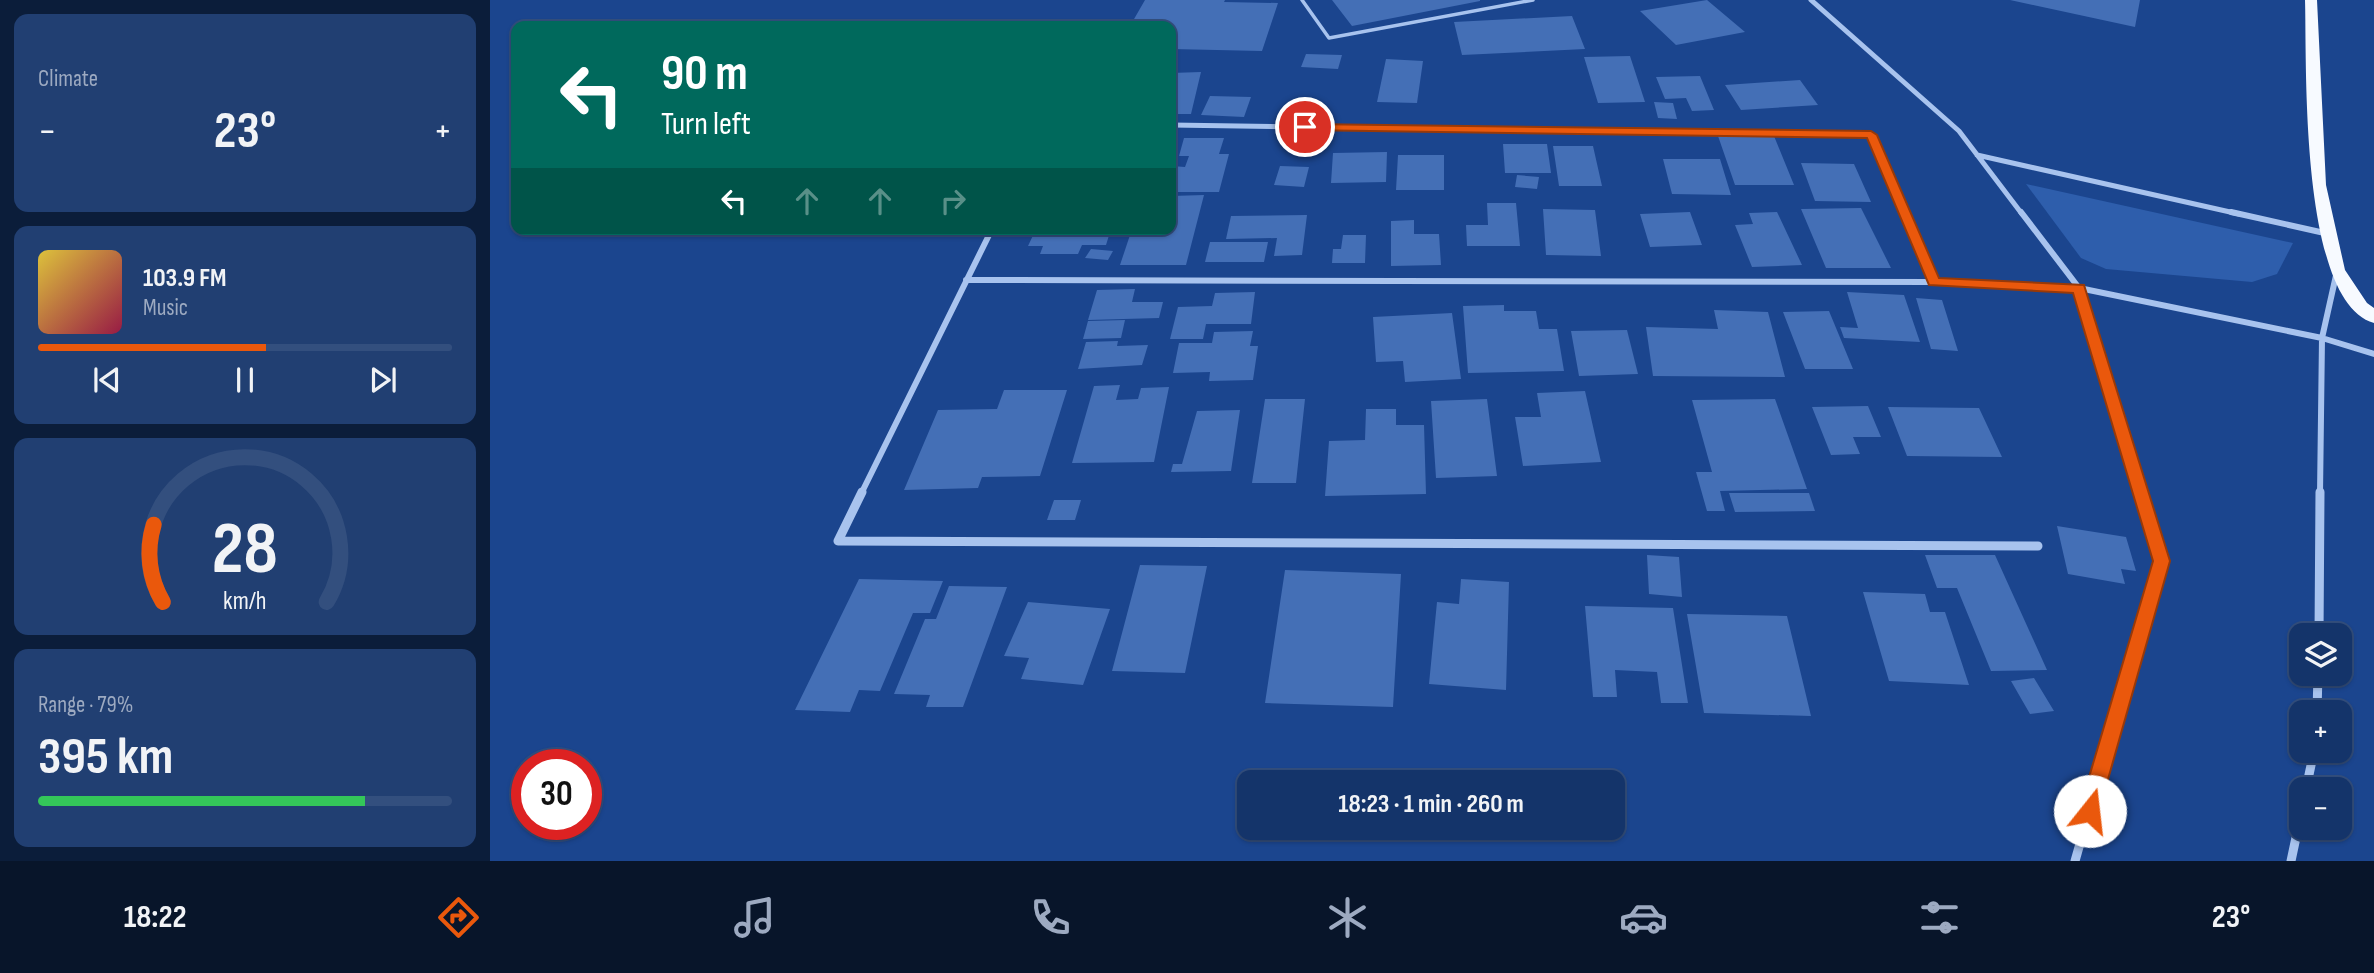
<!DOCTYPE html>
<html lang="en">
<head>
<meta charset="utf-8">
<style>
  :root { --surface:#14346a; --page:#213f72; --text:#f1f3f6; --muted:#9daac1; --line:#334f7e; --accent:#ea580c }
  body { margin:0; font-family:"Sofia Sans Condensed",sans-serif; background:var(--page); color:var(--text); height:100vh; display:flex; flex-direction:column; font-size:26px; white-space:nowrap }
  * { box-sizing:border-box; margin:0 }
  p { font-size:23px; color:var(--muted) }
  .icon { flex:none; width:38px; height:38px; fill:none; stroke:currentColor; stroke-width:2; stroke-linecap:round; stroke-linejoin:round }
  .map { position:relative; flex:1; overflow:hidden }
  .details { display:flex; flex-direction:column; gap:14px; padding:14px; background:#0b1d3a; width:490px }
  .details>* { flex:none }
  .hud { position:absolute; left:21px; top:21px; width:665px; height:214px; border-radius:14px; box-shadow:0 2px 5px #0004,0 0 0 2px var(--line); background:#00695c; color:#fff; overflow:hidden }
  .controls { position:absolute; left:1799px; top:623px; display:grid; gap:14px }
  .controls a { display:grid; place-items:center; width:63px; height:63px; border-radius:14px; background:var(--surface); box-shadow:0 2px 5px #0004,0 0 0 2px var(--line); font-size:35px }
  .speed { position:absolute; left:21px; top:749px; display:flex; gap:14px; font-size:35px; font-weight:700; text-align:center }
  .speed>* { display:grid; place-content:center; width:91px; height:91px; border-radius:50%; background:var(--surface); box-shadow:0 2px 5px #0004,0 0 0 2px var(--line); line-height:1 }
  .speed .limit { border:10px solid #d22; background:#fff; color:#111 }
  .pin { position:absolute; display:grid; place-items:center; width:60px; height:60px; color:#fff; margin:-30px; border:4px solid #fff; border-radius:50%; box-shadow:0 2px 7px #0007 }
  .me { position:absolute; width:77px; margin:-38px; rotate:16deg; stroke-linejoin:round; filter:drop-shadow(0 0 5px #0008) }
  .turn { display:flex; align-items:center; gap:24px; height:147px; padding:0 35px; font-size:32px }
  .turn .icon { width:91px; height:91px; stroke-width:2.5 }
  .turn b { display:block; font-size:49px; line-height:60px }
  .lanes { display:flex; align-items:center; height:66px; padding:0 35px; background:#0003; justify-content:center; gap:35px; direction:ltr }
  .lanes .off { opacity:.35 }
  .big { font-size:52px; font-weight:700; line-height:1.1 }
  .details .tile { flex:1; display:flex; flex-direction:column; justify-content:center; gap:10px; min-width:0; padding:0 24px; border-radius:14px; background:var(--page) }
  .details .dial { align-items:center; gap:0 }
  .dial svg { height:182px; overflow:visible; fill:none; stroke:var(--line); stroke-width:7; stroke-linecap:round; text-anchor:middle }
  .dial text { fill:var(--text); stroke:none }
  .song { display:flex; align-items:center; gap:21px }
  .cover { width:84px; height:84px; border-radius:10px; background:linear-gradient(135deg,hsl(50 70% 55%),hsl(340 70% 35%)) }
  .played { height:7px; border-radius:4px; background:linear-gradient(90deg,var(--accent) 55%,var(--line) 55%) }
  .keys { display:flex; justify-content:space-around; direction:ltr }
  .heat { display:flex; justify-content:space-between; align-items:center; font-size:38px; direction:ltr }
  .charge { height:10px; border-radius:5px; background:linear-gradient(90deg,#34c759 79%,var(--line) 0) }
  .trip { position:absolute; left:747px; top:770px; width:388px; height:70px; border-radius:14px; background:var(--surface); box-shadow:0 2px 5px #0004,0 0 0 2px var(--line); font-weight:700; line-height:70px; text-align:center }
  .tab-bar { display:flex; height:112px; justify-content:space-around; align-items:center; background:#08152a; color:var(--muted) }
  .tab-bar .icon { width:49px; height:49px }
  .tab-bar .selected { color:var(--accent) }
  .tab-bar b { font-size:32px; color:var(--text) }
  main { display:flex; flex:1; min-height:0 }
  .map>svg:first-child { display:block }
</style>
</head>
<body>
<main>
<section class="details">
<div class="tile"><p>Climate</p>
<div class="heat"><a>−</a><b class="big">23°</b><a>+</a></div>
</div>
<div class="tile">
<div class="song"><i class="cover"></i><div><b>103.9 FM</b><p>Music</p></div></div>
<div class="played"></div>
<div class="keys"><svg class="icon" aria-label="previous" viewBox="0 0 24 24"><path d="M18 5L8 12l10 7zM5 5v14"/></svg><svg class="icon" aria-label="pause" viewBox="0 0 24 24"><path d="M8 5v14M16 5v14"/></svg><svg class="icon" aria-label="next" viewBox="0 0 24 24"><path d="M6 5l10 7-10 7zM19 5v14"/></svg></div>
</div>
<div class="tile dial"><svg viewBox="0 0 100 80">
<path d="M14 69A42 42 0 1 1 86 69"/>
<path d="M14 69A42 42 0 0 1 10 35" stroke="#ea580c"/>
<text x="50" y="56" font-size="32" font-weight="700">28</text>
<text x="50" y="72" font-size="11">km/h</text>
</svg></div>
<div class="tile"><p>Range · 79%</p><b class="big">395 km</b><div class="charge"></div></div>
</section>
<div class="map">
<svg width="1884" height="861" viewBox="0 0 1884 861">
  <rect width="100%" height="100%" fill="#1b458e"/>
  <!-- green -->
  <path fill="#2e5eac" d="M 1536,184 L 1803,243 L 1787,274 L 1762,282 L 1616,269 L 1591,258 Z"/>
  <!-- building -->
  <path fill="#446fb6" d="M 655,0 L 735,0 L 734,2 L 788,3 L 772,51 L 681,49 L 681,26 L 640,26 Z
    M 842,0 L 990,0 L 990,1 L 862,26 Z
    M 1217,0 L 1255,32 L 1186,45 L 1150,11 Z
    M 1520,0 L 1650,0 L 1645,27 Z
    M 1082,16 L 1095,49 L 972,55 L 964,22 Z
    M 816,54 L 852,55 L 848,69 L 811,67 Z
    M 1140,56 L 1155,102 L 1108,103 L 1094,57 Z
    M 896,59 L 933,61 L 927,103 L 887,102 Z
    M 711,72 L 701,114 L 681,114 L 681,73 Z
    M 1210,76 L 1224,110 L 1202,111 L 1196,98 L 1175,99 L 1166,77 Z
    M 1310,80 L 1328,105 L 1251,110 L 1235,85 Z
    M 720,96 L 761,97 L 754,117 L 711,115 Z
    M 1164,102 L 1183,103 L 1187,119 L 1168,118 Z
    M 1228,136 L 1284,136 L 1304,185 L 1245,185 Z
    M 694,138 L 734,138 L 729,154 L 739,154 L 729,192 L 681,192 L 682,166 L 695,167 L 699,156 L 689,156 Z
    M 1013,144 L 1057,144 L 1061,173 L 1015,173 Z
    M 1063,146 L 1103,146 L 1112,186 L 1069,186 Z
    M 897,152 L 896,182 L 841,183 L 843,153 Z
    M 908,155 L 954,155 L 954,190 L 906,190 Z
    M 1173,159 L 1230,159 L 1241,195 L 1182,194 Z
    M 1311,163 L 1364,164 L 1381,202 L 1325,201 Z
    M 790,166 L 819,167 L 814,187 L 784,185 Z
    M 1027,175 L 1049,177 L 1047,189 L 1025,187 Z
    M 714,195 L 696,265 L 630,265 L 642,229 L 681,229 L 681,196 Z
    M 997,203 L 1026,203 L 1030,246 L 977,246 L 976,225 L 998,225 Z
    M 1371,208 L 1401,268 L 1336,268 L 1311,209 Z
    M 1053,209 L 1105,210 L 1111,256 L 1056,255 Z
    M 1200,212 L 1212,245 L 1160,247 L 1150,214 Z
    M 1287,212 L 1312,265 L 1262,267 L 1245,225 L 1263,224 L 1259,213 Z
    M 817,215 L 812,255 L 784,256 L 787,238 L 736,239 L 741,216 Z
    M 924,220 L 924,234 L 949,234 L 951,265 L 901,266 L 901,221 Z
    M 546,229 L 621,229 L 616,245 L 592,245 L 588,254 L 550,254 L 553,246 L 538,246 Z
    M 853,235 L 876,235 L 875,263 L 842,263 L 843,249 L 851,249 Z
    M 720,242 L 778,242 L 774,262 L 715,262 Z
    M 601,249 L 623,251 L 618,260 L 595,258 Z
    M 645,289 L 642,302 L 673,302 L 669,318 L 598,320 L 607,290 Z
    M 765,292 L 761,324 L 716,324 L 713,339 L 680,339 L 688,307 L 722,306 L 725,293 Z
    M 1357,292 L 1414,295 L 1430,342 L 1354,338 L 1350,327 L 1368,328 Z
    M 1426,298 L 1452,300 L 1468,351 L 1441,349 Z
    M 1014,305 L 1014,311 L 1046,311 L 1049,329 L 1067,329 L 1074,371 L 978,373 L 973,306 Z
    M 1224,310 L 1278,312 L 1295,377 L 1163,376 L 1156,327 L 1228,329 Z
    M 1339,311 L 1363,369 L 1315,369 L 1293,312 Z
    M 962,313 L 971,379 L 915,382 L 913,361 L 886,362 L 883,317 Z
    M 635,320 L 631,338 L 593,339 L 598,321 Z
    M 1137,330 L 1148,374 L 1089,376 L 1081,331 Z
    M 763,331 L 760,346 L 768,346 L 763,380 L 719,381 L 720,372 L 683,373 L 689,343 L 722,343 L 724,332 Z
    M 628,341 L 627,346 L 658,345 L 652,365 L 588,369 L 596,342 Z
    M 630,385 L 626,400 L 648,399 L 651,388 L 679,387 L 664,462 L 582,463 L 604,386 Z
    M 514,390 L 577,390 L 550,476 L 492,477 L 488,488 L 414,490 L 448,410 L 507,409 Z
    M 1095,391 L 1111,462 L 1033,466 L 1025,417 L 1051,417 L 1047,393 Z
    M 775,399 L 815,399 L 806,483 L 762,483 Z
    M 997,399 L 1007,476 L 946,478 L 941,401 Z
    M 1285,399 L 1317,489 L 1230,491 L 1235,511 L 1217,511 L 1206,472 L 1222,472 L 1202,400 Z
    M 1378,406 L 1391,437 L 1363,437 L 1370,454 L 1341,455 L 1322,407 Z
    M 1398,407 L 1489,408 L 1512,457 L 1417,456 Z
    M 876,409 L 906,409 L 906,425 L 934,425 L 936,494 L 835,496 L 839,441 L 875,440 Z
    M 750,410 L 741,471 L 681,472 L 683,464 L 692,464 L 707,411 Z
    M 1239,493 L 1319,493 L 1325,511 L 1245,512 Z
    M 564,500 L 591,500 L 585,520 L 557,520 Z
    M 1567,526 L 1636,537 L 1646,571 L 1631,569 L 1635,584 L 1578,574 Z
    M 1157,555 L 1189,557 L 1192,597 L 1159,594 Z
    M 1435,555 L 1505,555 L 1557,670 L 1501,671 L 1467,588 L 1447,588 Z
    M 650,565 L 717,566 L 695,673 L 622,671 Z
    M 795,570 L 911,574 L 903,707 L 775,703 Z
    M 369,579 L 453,581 L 440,613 L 423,613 L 390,691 L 369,690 L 360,712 L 305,710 Z
    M 971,579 L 1019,582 L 1016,690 L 939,684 L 947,602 L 969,604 Z
    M 459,586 L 517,587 L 473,707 L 436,707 L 440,695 L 404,694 L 435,619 L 446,619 Z
    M 1373,592 L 1435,594 L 1440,612 L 1455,612 L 1479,685 L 1399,681 Z
    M 538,602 L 620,609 L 593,685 L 531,679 L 539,658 L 514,656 Z
    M 1095,606 L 1183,608 L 1198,703 L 1171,703 L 1167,672 L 1125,670 L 1127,697 L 1103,697 Z
    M 1197,614 L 1297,616 L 1321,716 L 1214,713 Z
    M 1544,678 L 1564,711 L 1540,714 L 1521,681 Z"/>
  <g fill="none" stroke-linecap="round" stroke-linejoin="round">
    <!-- service -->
    <path stroke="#a8c3ee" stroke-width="3.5" d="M 812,0 L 839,38 L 1043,0"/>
    <!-- minor-far2 -->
    <path stroke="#a8c3ee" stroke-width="5" d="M 1321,0 L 1469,131 L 1532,214
      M 681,125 L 1381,135 L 1415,214
      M 1487,155 L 1749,214"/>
    <!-- minor-far1 -->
    <path stroke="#a8c3ee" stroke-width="6" d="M 1414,212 L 1444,282
      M 1531,212 L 1589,288 L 1651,494
      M 1741,212 L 1839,234
      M 476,280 L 1444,282 L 1589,288 L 1832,338 L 1884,354
      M 371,494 L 502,229
      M 1830,494 L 1832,338 L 1847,271"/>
    <!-- minor -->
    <path stroke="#a8c3ee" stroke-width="9" d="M 372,492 L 348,541 L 1548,546
      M 1829,635 L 1830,492
      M 1827,712 L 1828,674
      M 1816,789 L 1824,751
      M 1585,861 L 1671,561 L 1650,492
      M 1801,861 L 1811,814"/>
    <!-- trunk -->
    <path fill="#f7faff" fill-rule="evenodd" d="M 1815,0 L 1827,0 L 1836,185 L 1855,270 L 1877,303 L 1884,308 L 1884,323 C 1809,302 1817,64 1815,0 Z"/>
  </g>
  <!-- route -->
  <path fill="#ea580c" stroke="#983908" stroke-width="2" d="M 815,124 L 1381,131 L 1387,135 L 1449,278 L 1594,285 L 1680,561 L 1607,818 L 1600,821 L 1592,818 L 1589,811 L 1663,561 L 1583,293 L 1439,285 L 1377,138 L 811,130 L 811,125 Z"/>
</svg>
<div class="controls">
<a><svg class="icon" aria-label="layers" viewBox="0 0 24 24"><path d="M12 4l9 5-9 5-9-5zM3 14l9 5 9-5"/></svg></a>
<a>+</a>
<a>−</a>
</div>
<div class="speed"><div class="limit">30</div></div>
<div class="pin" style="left:815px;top:127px;background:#d93025"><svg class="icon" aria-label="arrive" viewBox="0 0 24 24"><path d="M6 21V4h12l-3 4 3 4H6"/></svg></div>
<svg class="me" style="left:1600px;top:811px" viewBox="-20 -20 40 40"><circle r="19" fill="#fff"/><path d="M0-13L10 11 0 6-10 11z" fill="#ea580c"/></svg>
<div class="trip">18:23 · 1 min · 260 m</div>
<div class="hud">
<div class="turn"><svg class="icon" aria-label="left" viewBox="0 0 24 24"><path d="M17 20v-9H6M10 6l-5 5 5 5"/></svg><div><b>90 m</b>Turn left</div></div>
<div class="lanes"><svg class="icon" aria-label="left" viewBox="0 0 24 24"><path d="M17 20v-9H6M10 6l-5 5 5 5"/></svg><svg class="icon off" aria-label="ahead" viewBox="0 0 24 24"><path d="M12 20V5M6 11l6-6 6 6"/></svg><svg class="icon off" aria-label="ahead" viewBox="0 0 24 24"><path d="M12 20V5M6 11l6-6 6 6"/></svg><svg class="icon off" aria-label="right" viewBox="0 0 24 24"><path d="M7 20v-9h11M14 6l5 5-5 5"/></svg></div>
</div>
</div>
</main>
<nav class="tab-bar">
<b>18:22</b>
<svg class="icon selected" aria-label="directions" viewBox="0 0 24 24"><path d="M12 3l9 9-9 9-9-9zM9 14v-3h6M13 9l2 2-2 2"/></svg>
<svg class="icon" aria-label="music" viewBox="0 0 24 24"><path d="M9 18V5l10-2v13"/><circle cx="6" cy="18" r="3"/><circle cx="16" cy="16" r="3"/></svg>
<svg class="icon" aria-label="phone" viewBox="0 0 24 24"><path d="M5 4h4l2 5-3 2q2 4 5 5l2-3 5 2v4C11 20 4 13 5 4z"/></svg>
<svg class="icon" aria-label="climate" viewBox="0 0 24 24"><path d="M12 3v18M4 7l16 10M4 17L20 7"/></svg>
<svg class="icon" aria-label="car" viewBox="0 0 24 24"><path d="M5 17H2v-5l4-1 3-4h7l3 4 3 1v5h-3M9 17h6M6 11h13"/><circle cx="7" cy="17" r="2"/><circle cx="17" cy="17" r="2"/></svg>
<svg class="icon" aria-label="filters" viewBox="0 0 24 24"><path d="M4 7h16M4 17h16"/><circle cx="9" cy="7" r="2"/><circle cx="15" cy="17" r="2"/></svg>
<b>23°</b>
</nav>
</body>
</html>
